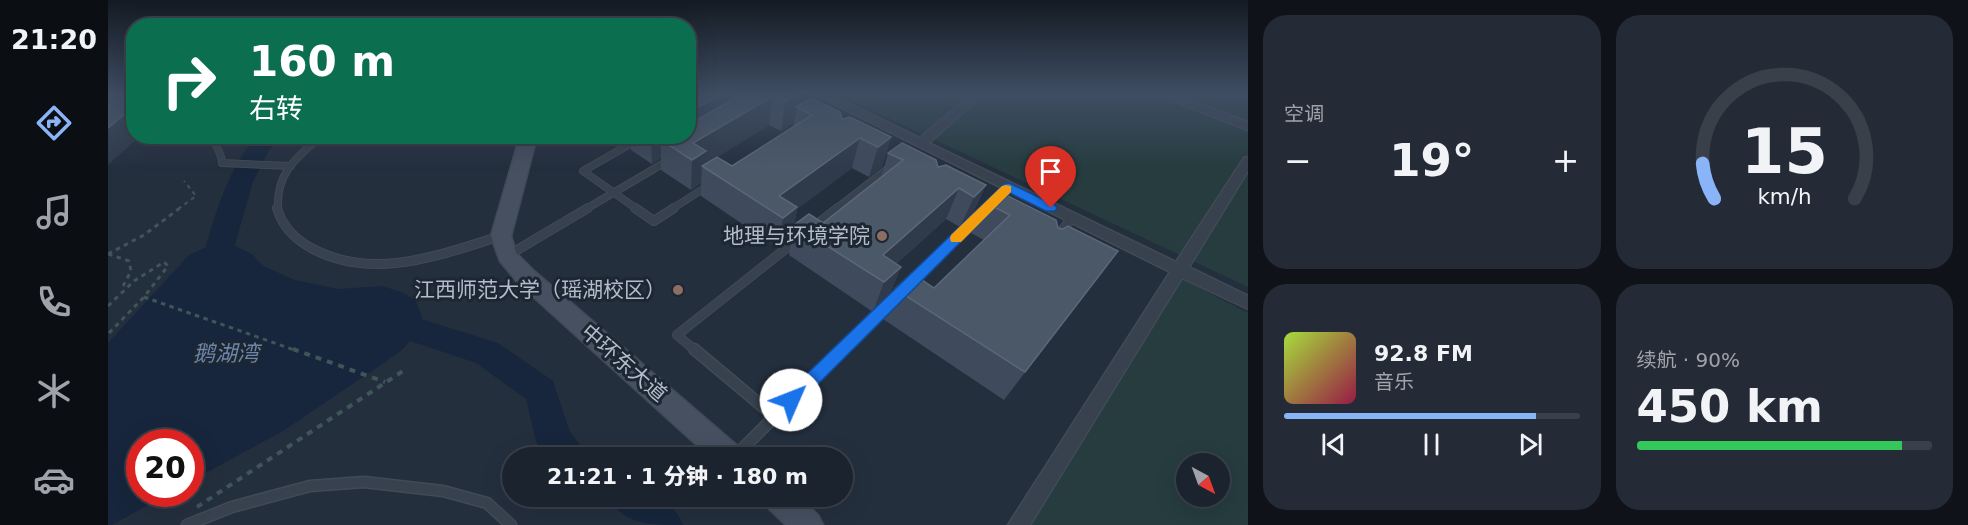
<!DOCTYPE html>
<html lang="zh">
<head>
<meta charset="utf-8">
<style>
  :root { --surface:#1b232e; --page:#242b36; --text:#f1f3f6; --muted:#a0a4aa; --line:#39404a; --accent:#8ab4f8 }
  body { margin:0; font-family:"DejaVu Sans","Noto Sans SC",sans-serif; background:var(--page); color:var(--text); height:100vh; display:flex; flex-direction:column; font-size:22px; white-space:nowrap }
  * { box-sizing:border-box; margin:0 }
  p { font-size:20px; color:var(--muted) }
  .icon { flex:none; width:33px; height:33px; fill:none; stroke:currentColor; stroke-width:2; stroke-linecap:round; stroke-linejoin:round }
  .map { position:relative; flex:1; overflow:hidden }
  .side { display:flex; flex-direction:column; gap:15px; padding:15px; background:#0f1319; width:720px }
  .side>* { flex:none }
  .banner { position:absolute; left:18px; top:18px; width:570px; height:126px; border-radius:24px; box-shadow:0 6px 24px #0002,0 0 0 2px var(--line); background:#0b6e4f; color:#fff; overflow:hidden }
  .needle { width:39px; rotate:139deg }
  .buttons { position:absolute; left:1068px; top:453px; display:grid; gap:12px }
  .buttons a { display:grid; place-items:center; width:54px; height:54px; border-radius:50%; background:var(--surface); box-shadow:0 6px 24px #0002,0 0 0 2px var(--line); font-size:30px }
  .speed { position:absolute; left:18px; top:429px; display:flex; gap:12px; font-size:30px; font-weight:700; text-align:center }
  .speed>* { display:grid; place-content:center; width:78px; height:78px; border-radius:50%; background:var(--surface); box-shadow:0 6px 24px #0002,0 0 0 2px var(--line); line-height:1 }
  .speed .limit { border:9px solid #d22; background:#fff; color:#111 }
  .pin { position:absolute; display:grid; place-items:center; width:51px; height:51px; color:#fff; margin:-62px -26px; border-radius:50% 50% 50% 0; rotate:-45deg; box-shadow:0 0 6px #0007 }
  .pin .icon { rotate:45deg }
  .me { position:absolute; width:66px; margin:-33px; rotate:46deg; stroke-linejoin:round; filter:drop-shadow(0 0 4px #0008) }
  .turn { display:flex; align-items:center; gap:21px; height:126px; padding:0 24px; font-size:27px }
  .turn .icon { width:78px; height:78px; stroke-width:2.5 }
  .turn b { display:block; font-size:42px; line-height:51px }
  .big { font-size:45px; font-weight:800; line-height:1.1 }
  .side .widget { flex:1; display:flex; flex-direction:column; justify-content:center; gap:9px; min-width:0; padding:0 21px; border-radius:24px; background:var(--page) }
  .side .dial { align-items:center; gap:0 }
  .dial svg { height:156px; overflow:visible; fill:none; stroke:var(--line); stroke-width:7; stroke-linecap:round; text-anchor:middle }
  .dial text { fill:var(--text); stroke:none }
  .song { display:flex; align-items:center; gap:18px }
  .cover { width:72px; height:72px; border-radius:9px; background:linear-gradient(135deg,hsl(80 70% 55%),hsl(340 70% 35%)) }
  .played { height:6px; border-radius:3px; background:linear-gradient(90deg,var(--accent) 85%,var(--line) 85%) }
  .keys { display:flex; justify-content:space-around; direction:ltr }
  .heat { display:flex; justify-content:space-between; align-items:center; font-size:33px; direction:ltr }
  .charge { height:9px; border-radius:4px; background:linear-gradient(90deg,#34c759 90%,var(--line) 0) }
  .side .tiles { flex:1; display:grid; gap:15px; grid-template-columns:repeat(2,1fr) }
  .trip { position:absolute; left:394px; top:447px; width:351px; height:60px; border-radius:30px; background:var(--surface); box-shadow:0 6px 24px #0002,0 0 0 2px var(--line); font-weight:800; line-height:60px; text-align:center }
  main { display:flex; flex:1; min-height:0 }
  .menu { display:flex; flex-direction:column; width:108px; justify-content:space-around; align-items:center; background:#0b0e12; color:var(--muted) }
  .menu .icon { width:42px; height:42px }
  .menu .selected { color:var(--accent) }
  .menu b { font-size:27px; color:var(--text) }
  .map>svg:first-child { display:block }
</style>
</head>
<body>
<main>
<nav class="menu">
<b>21:20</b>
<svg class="icon selected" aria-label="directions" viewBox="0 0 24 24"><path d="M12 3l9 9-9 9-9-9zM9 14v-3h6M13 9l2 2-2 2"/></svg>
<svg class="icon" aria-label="music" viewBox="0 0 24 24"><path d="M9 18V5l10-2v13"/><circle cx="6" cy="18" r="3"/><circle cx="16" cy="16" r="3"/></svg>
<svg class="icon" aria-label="phone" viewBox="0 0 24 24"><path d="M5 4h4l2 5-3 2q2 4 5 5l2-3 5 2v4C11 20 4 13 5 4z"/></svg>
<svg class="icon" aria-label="climate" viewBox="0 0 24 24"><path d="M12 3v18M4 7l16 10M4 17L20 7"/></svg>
<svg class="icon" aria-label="car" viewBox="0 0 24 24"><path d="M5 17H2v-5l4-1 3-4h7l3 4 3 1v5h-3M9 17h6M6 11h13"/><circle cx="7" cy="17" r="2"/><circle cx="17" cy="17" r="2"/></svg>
</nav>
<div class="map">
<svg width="1140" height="525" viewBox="0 0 1140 525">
  <rect width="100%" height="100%" fill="#242f3e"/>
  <!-- green -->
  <path fill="#263c3f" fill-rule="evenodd" d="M 727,93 L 1140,93 L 1140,287 Z
    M 1068,276 L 1140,313 L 1140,525 L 910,525 ZM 1078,464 L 1112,464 L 1112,496 L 1078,496 Z"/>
  <!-- water -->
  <path fill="#17263c" d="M 121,243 L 144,254 L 155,266 L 187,280 L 230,289 L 275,286 L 296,293 L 307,300 L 314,317 L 310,331 L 295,349 L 273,365 L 175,431 L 83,481 L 82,442 L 32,442 L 32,494 L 60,494 L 4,525 L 0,525 L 0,343 L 81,255 L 100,246 Z"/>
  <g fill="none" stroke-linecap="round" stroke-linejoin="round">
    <!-- river -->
    <path fill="#17263c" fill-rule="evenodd" d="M 148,136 L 172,136 L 160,152 L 145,182 L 119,272 C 112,286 103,292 88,287 L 83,279 L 92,267 C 105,222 117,173 148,136 Z
      M 310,318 L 390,343 L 445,381 L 462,432 L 473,446 L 478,458 L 437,458 L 428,441 L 418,399 L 368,363 L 299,340 L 294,331 L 299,322 Z
      M 500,496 C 534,496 560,488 575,525 C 541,525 515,525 500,496 Z"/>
    <!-- lane-far2 casing -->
    <g stroke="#414a57" stroke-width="8">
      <path id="lane-far2" d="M 106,136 C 106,147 114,152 114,163 L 183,166
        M 170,209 C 168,173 188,158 213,136
        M 478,209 L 561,160
        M 529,209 L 475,171 L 536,136
        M 564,209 L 601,185
        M 728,209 L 782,167"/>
    </g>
    <!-- lane-far1 casing -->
    <g stroke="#414a57" stroke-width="10">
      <path id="lane-far1" d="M 169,208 C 174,226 188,240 205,249 C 266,281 331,255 393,236
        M 527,208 L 546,221 L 566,208
        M 707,226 L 730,208
        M 950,235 L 964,218
        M 399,256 L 480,208
        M 803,283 L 878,209
        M 588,351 L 569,335 L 690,239
        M 733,351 L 788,297"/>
    </g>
    <!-- lane casing -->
    <g stroke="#414a57" stroke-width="13">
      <path id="lane" d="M 586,349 L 667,417
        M 628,455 L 735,349
        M 79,525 L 124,507 L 202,486 L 256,482 L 335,491 L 379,503 L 403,525"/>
    </g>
    <!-- street casing -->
    <g stroke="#414a57" stroke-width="3">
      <path id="street" d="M 704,93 L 719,93 L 812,138 L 865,93 L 877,93 L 821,143 L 1068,262 L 1136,158 L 1140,157 L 1140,171 L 1081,267 L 1140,296 L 1140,309 L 1074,278 L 922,525 L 900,525 L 1062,272 Z
        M 1045,93 L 1062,93 L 1140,122 L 1140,130 Z"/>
    </g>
    <!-- secondary casing -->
    <g stroke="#414a57" stroke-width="3">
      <path id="secondary" d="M 412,136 L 429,136 L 403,236 L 408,253 L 426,271 L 633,449 L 636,458 L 603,458 L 410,283 L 392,261 L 383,236 Z
        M 654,496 L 690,496 L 710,515 L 715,525 L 678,525 L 658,506 Z"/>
    </g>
    <!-- path-far2 -->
    <path stroke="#3f5557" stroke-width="2" stroke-dasharray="4 4" stroke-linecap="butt" d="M 70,209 L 88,196 L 76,181"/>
    <!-- path-far1 -->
    <path stroke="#3f5557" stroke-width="3" stroke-dasharray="4.5 4.5" stroke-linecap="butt" d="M 0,254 L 36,235 L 72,208
      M 0,254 L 21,261 L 23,271 L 15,286
      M 36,297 L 189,351
      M 0,306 L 26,281 L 56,262 L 60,266 L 36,297 L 0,334"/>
    <!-- path -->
    <path stroke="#3f5557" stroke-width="4" stroke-dasharray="6 6" stroke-linecap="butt" d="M 185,349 L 277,382
      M 89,507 L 298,369"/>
    <!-- lane-far2 -->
    <use href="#lane-far2" stroke="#38414e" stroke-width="6"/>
    <!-- lane-far1 -->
    <use href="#lane-far1" stroke="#38414e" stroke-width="8"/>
    <!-- lane -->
    <use href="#lane" stroke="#38414e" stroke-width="10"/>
    <!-- street -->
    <use href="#street" fill="#38414e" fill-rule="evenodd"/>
    <!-- secondary -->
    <use href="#secondary" fill="#465061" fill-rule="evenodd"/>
  </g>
  <!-- wall -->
  <path fill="#3f4b5c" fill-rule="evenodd" d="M 594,93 L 692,93 L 690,106 L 734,119 L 783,137 L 774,167 L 761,177 L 744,168 L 689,209 L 684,237 L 670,248 L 593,196 L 593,183 L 583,190 L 553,170 L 553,158 L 544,164 L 523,150 L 522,138 L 513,143 L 503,136 L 580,136 ZM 686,122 L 685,127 L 624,166 L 609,157 L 661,125 L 673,131 Z
    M 780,153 L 830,167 L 878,185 L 864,215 L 852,227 L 838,219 L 788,264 L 793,267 L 781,296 L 765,312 L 681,255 L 686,225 L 715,223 L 773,178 Z
    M 878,203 L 950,228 L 1010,251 L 896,400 L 775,319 L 787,289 L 826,288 L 876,240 L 863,233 Z"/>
  <!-- shaded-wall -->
  <path fill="#2f3b4b" d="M 615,93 L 650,93 L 649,101 L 567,150 L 553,140 L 553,158 L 544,164 L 543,136 L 580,136 L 580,113 Z
    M 690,93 L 692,93 L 686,122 L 673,131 L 677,102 Z
    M 665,96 L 661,125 L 594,167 L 593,183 L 583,190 L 584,160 L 585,143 Z
    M 26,106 L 26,136 L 32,136 L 0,165 L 0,128 Z
    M 512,136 L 522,136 L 522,138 L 513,143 Z
    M 783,137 L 774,167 L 761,177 L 770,147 Z
    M 752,138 L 744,168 L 689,209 L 684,237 L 670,248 L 675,218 L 671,196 Z
    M 878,185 L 864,215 L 852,227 L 866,197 Z
    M 851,188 L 838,219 L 771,279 L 775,255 Z
    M 1010,251 L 988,281 L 896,400 L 917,372 Z
    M 793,267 L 781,296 L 765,312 L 776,282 Z"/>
  <!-- building -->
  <path fill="#4b5868" stroke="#5c6777" stroke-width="1.5" d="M 0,93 L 26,93 L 26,106 L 0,128 Z
    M 594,93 L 615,93 L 580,113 L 580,101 Z
    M 636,93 L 690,93 L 677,102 L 665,96 L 585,143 L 598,151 L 584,160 L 553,140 L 560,136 L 580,136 L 580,125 Z
    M 703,98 L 732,112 L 734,119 L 742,117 L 783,137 L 770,147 L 752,138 L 671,196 L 689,207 L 675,218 L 594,166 L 609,157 L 624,166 L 704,115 L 688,107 Z
    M 794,143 L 828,160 L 830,167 L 838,165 L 878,185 L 866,197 L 851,188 L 775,255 L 793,267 L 776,282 L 686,225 L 701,214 L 715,223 L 795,160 L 780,153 Z
    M 890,191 L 948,220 L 950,228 L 955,229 L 960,226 L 1010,251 L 917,372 L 787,289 L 804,273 L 826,288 L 902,215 L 878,203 Z"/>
  <!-- sky -->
  <linearGradient id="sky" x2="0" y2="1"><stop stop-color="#141a22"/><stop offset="0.56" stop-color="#3f4d63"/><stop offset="1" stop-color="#3f4d63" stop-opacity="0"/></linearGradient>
  <rect width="1140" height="167" fill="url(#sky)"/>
  <!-- route -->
  <path fill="#1a73e8" stroke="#114b97" stroke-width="1.5" d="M 901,183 L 947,205 L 949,208 L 947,211 L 938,211 L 902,193 L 689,405 L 683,407 L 677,405 L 675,400 L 677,395 L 896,184 Z"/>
  <!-- slow -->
  <path fill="#f59e0b" d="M 898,185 L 903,186 L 903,192 L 853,242 L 843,242 L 842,238 L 843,235 L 894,186 Z"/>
  <!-- markers -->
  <g fill="#8d6e63" stroke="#1d2633" stroke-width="2">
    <circle cx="774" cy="236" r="6"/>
    <circle cx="570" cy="290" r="6"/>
  </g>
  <g text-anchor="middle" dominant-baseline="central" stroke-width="6" stroke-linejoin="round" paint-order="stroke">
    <!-- poi labels -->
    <g font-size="21" fill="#b4bcc9" stroke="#1d2633" text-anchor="end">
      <text x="762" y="236">地理与环境学院</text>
      <text x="558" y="290">江西师范大学（瑶湖校区）</text>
    </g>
    <!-- street labels -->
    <g font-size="21" fill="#b4bcc9" stroke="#1d2633">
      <text transform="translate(516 363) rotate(41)">中环东大道</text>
    </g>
    <!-- water labels -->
    <g font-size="22" font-style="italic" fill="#6d86a8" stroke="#1d2633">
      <text x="118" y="353">鹅湖湾</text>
    </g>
  </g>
</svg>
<div class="buttons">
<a><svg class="needle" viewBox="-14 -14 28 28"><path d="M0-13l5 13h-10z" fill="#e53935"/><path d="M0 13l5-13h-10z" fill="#a0a4aa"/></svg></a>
</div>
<div class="speed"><div class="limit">20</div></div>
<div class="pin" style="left:943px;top:208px;background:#d93025"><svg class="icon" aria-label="arrive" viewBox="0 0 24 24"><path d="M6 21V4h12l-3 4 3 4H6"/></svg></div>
<svg class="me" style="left:683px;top:400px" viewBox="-20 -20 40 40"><circle r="19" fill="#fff"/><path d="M0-13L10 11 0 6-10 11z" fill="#1a73e8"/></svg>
<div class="trip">21:21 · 1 分钟 · 180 m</div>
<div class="banner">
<div class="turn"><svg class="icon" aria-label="right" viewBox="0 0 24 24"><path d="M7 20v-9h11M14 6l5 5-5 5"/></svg><div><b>160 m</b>右转</div></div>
</div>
</div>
<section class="side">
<div class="tiles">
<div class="widget"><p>空调</p>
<div class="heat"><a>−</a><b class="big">19°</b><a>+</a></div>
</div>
<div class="widget dial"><svg viewBox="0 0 100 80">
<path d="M14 69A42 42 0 1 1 86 69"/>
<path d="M14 69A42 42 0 0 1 8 51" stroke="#8ab4f8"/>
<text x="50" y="56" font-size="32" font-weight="700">15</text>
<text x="50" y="72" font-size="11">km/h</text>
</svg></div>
<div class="widget">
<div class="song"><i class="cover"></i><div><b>92.8 FM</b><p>音乐</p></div></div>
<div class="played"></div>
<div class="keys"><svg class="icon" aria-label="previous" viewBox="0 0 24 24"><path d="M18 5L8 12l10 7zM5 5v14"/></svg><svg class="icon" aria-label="pause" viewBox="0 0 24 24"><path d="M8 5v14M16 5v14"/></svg><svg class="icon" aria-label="next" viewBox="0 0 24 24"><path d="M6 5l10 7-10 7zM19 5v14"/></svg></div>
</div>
<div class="widget"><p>续航 · 90%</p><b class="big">450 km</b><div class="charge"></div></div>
</div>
</section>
</main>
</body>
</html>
